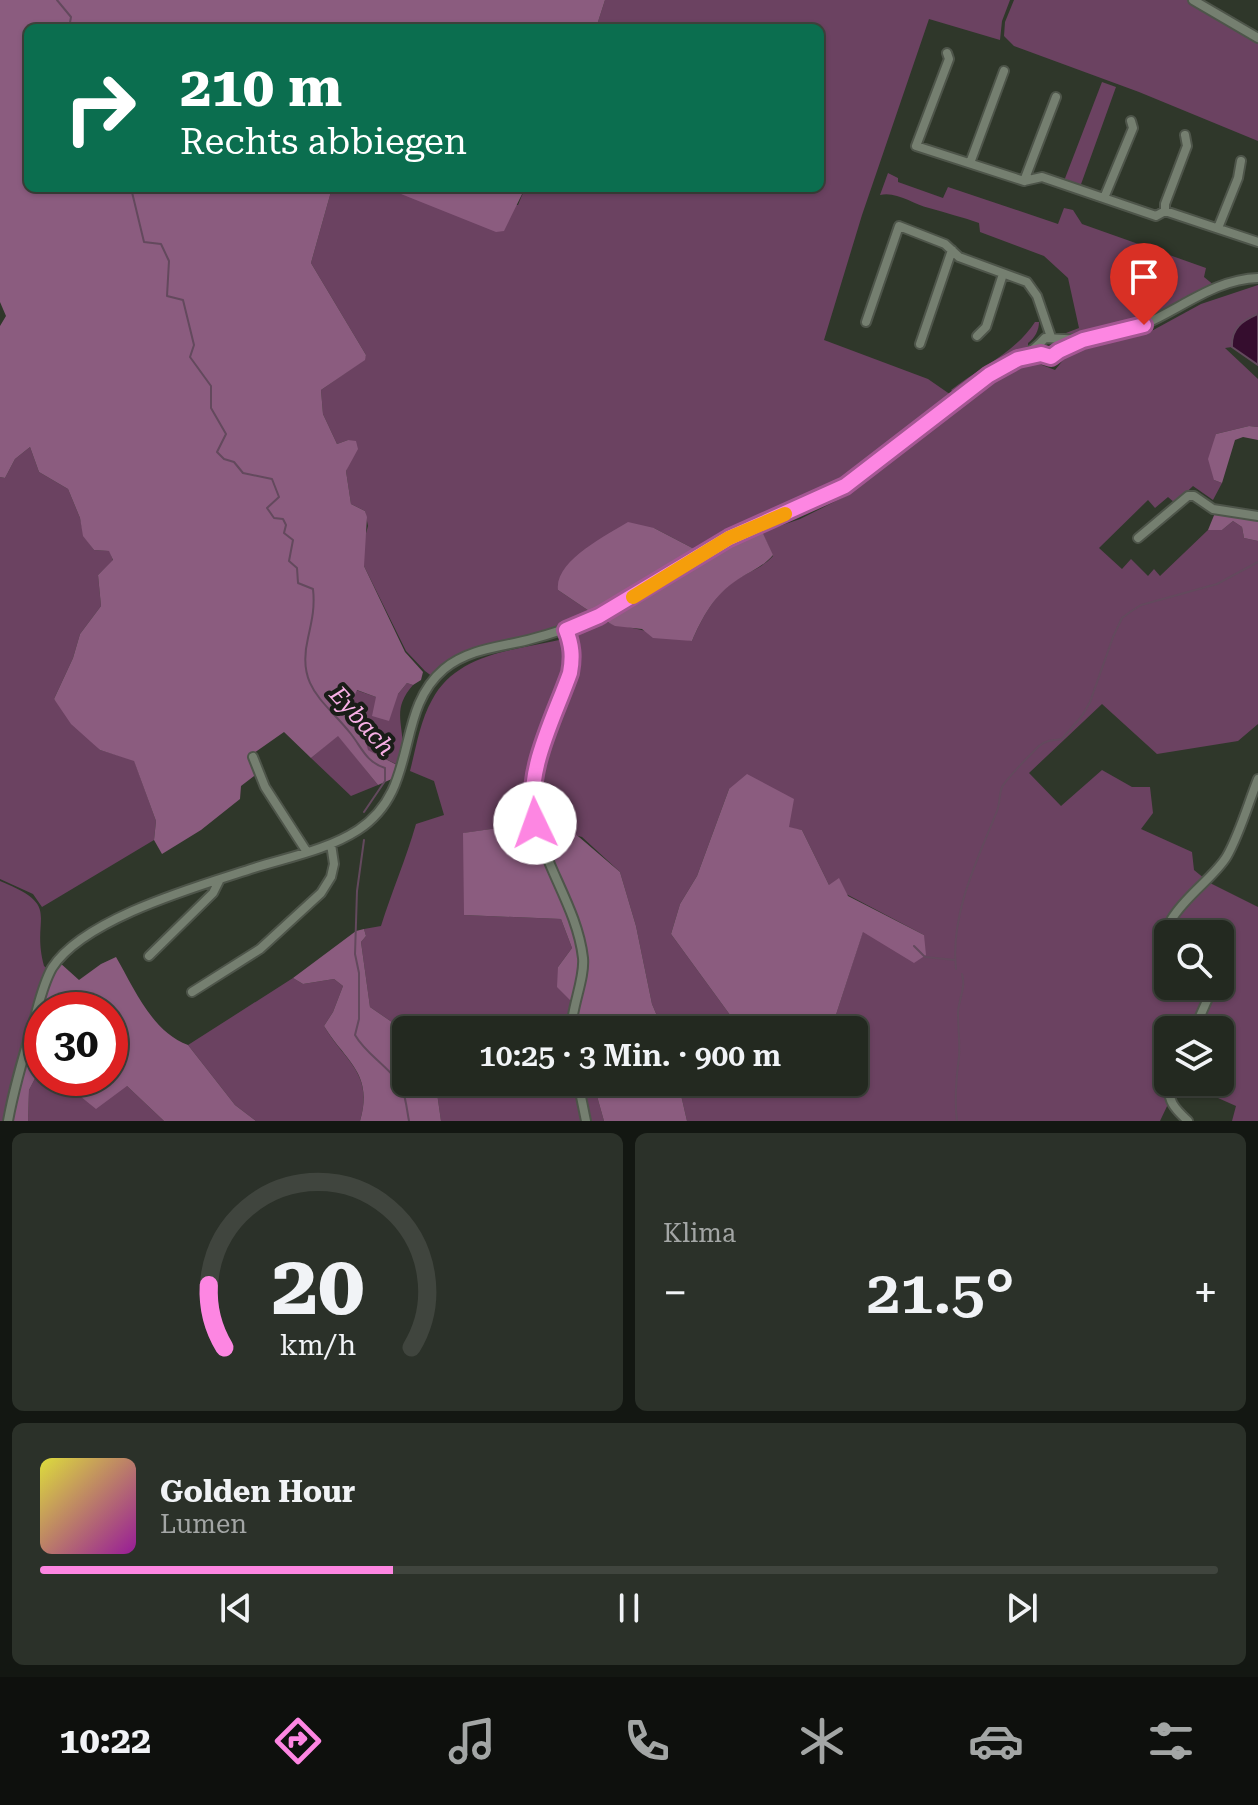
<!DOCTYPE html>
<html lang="de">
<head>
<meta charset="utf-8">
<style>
  :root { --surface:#232920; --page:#2b3129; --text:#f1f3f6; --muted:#a3a6a5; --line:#40453e; --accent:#fd86e2 }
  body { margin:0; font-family:"Roboto Serif",serif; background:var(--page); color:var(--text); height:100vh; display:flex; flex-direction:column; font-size:30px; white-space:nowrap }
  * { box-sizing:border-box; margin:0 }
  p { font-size:26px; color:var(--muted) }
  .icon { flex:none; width:44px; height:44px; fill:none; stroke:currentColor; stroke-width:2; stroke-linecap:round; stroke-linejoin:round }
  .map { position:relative; height:1121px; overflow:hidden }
  .sheet { display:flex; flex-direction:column; gap:12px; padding:12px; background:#131712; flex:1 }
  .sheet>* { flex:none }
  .banner { position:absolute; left:24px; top:24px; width:800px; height:168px; border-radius:12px; box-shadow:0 2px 6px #0004,0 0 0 2px var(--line); background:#0b6e4f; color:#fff; overflow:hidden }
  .fabs { position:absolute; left:1154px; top:920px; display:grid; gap:16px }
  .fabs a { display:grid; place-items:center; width:80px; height:80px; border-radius:12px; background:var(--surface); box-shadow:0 2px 6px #0004,0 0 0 2px var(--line); font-size:40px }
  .speed { position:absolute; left:24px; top:992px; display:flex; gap:16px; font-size:40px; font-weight:700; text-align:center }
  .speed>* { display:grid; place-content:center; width:104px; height:104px; border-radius:50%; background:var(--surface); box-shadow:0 2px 6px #0004,0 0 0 2px var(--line); line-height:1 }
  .speed .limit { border:12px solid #d22; background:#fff; color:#111 }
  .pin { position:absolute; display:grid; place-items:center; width:68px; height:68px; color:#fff; margin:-82px -34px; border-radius:50% 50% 50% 0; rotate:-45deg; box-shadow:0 0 8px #0007 }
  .pin .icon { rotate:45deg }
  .me { position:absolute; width:88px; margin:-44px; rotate:357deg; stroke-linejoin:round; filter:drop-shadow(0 0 6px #0008) }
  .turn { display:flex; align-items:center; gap:28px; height:168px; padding:0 24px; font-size:36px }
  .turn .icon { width:104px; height:104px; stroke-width:2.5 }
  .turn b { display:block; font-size:56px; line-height:68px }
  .big { font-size:60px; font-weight:600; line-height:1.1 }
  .sheet .card { flex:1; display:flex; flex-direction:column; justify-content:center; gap:12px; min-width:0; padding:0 28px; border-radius:12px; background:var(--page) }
  .sheet .dial { align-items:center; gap:0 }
  .dial svg { height:208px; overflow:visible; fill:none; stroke:var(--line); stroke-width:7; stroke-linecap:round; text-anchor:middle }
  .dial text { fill:var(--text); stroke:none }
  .song { display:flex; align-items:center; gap:24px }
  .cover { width:96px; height:96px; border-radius:12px; background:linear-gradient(135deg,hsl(60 70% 55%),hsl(300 70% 35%)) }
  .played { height:8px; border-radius:4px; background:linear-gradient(90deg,var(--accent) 30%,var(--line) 30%) }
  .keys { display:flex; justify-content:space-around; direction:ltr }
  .heat { display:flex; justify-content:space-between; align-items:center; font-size:44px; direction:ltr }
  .sheet .tiles { flex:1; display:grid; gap:12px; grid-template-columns:1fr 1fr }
  .card:last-child { grid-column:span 2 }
  .trip { position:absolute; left:392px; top:1016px; width:476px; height:80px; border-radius:12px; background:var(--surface); box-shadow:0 2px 6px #0004,0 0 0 2px var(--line); font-weight:600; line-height:80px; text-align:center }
  .menu { display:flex; height:128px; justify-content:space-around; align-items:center; background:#0e100d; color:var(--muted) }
  .menu .icon { width:56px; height:56px }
  .menu .selected { color:var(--accent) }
  .menu b { font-size:36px; color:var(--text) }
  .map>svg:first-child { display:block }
</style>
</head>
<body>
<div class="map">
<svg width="1258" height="1121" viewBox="0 0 1258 1121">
  <rect width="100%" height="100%" fill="#2f372a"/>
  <!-- green -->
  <path fill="#6b4261" d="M 605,0 L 1010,0 L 1002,21 L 1000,40 L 929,19 L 862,215 L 824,340 L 928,379 L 954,397 C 918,426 882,459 844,484 C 800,513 745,526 700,552 L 654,528 L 558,590 L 595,615 L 565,627 L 476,649 L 433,677 L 425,671 L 406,651 L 364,566 L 363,544 L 368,526 L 365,511 L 351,504 L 346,471 L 352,456 L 348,440 L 337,444 L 323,414 L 321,390 L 364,360 L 366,355 L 311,263 L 332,188 L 386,188 L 518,205 L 525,188 L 820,188 L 820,28 L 596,28 Z
    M 1014,0 L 1189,0 L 1258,41 L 1258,141 L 1139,92 L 1014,46 L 1004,36 L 1005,22 Z
    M 1102,82 L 1116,87 L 1080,187 L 1064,181 Z
    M 888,173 L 898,178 L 898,182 L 943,198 L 948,187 L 1058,224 L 1064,208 L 1073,210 L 1082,224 L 1206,268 L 1204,277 L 1215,286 C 1168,311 1122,336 1068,337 L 1066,333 L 1079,328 L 1068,278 L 1044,256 L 980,232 L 979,223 C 962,217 946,213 929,208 C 913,204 896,191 880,195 Z
    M 1258,285 L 1258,314 C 1242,321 1231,328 1232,347 L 1225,348 L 1258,379 L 1258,427 L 1249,426 L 1216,434 L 1214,480 L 1222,483 L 1213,500 L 1193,486 L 1175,503 L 1168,497 L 1155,508 L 1148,500 L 1099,548 L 1122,569 L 1131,559 L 1148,576 L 1154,569 L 1160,576 L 1208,530 L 1222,530 L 1233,521 L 1242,527 L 1244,538 L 1258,541 L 1258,724 L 1238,741 L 1157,754 L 1102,704 L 1029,773 L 1061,806 L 1102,770 L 1132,787 L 1150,787 L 1153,813 L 1141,829 L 1192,852 L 1194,870 L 1205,879 L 1169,920 L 1168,986 L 1205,986 L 1207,996 L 1193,1030 L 1168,1030 L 1169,1102 L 1160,1121 L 687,1121 L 678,1082 L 854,1082 L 854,1030 L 831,1030 L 863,931 L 924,935 L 829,885 L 802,830 L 789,828 L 729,789 L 697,876 L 680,904 L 671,934 L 741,1030 L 663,1030 L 652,1004 L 636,926 L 620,872 L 582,837 L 536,824 L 534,779 L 572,673 L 571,637 L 605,622 L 692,641 C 702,618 714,595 736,580 C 750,571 762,568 773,556 L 762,532 L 800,519 L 848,495 L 962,403 L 993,381 L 1034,362 L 1055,370 L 1069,353 L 1146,334 L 1201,304 Z
    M 1035,322 L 1039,322 C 1039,330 1035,338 1028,343 L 1028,349 L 987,372 L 956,395 L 951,390 C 979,368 1015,353 1035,322 Z
    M 30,447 L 39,472 L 68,489 L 80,518 L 84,536 L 94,550 L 110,551 L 113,561 L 98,575 L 101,606 L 80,634 L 73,658 L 54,699 L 100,750 L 134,760 L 156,821 L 154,840 L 42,907 L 33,894 L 0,879 L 0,477 L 5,478 L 15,459 Z
    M 568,638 L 569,673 L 539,753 L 533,823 L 464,833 L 464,915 L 561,919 L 572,948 L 558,967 L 582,1030 L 406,1030 L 406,1043 L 402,1029 L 370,1007 L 361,942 L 366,936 L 364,929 L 381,926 C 392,891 406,859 416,824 L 444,815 L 434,781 L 410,771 C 416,748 420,721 432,700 C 458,651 519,650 568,638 Z
    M 407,683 L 413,685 C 393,708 402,720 403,747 C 403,753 401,760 400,766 L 367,750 L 363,729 L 347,713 L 356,690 L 376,697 L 398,694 Z
    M 338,735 L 378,785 L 351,796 L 311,758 Z
    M 0,881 C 64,907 30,915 44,966 L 49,970 L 6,1121 L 0,1121 Z
    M 1206,881 L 1258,907 L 1258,1121 L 1232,1121 L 1236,1106 L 1182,1082 L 1220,1082 L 1220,1030 L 1195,1030 L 1207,1005 L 1207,986 L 1220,986 L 1220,934 L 1168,934 L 1171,921 Z
    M 293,978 L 303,984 L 334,979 L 343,986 L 333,1012 L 324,1026 C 345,1062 374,1073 360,1121 L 256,1121 L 235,1105 L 188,1045 Z
    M 42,1065 L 42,1078 L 62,1078 L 75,1092 L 127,1086 L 164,1121 L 28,1121 L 29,1090 Z
    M 429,1082 L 593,1082 L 604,1121 L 441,1121 L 437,1093 Z"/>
  <!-- forest -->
  <path fill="#8b5c7f" d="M 0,0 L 605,0 L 596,28 L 28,28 L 28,188 L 332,188 L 311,263 L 366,355 L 365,360 L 321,390 L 323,414 L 337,444 L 348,440 L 356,441 L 358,449 L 346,471 L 351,504 L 365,511 L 367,517 L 364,566 L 405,652 L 423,672 L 421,680 L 413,685 L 407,683 L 398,694 L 389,721 L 372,716 L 376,697 L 357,690 L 347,713 L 363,729 L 368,750 L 397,765 L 394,778 L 378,785 L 338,736 L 311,758 L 284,732 L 251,755 L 258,773 L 241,786 L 240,799 L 201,830 L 162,854 L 154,840 L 156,821 L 134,761 L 100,750 L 71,724 L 54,699 L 73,658 L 80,634 L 101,606 L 98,575 L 113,560 L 109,551 L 94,550 L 83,536 L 80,518 L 68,489 L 39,472 L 30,447 L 15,459 L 5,478 L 0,477 L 0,326 L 6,316 L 0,302 Z
    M 386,188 L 525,188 L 504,231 L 496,232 Z
    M 1249,426 L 1258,427 L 1258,440 L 1243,437 L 1235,440 L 1222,483 L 1214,480 L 1208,459 L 1216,434 Z
    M 1217,508 L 1258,514 L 1258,541 L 1244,538 L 1242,527 L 1233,521 L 1222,530 L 1208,530 Z
    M 628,522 L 654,528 L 700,552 L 595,615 L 558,590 C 554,561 607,535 628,522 Z
    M 760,527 L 773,555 C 762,568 750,571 737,580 C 714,595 702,618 692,641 L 653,638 L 642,629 L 615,626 L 600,618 L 704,556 Z
    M 747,774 L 794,799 L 789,827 L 802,830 L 829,885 L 839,878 L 848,896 L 924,935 L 926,955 L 914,963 L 863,932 L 831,1030 L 741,1030 L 671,934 L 680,904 L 697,876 L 729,789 Z
    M 533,823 L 572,831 L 620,872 L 636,926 L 652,1004 L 663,1030 L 582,1030 L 572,1002 L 557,987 L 558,967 L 572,948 L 561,919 L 464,915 L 463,833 Z
    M 364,929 L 366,936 L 361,942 L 370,1007 L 402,1029 L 406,1043 L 406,1082 L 429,1082 L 437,1093 L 441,1121 L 360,1121 C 374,1073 346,1062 324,1026 L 333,1012 L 343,986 L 334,979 L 303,984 L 293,978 L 356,931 Z
    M 116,957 C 134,988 152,1032 188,1045 L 235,1105 L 256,1121 L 164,1121 L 127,1086 L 96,1109 L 75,1092 L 62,1078 L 110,1078 L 110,1010 L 42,1010 L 42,1065 L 29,1090 L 28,1121 L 9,1121 L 26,1049 L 33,1047 L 39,1029 L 34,1026 L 45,987 L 59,962 L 79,980 L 101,964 Z
    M 593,1082 L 678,1082 L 687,1121 L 604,1121 Z"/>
  <!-- water -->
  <path fill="#350d2e" stroke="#63495d" stroke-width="2" d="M 1258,314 L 1258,365 L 1232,347 C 1231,328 1242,321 1258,314 Z"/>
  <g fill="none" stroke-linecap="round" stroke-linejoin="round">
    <!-- stream -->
    <path stroke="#63495d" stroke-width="2" d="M 57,0 L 71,17 L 69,28
      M 131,188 L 144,242 L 161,244 L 169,261 L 167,296 L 183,300 L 194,345 L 190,357 L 211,386 L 211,408 L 226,434 L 217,452 L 224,459 L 234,462 L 243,473 L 272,479 L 279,497 L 267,508 L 274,518 L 283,519 L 286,525 L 284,533 L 293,540 L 289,561 L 297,568 L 298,583 L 313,589 C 315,607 312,620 308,638 C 296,688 325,701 351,734 C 362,748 366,762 385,768 L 385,781 L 364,812
      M 364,840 L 357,891 L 355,954 L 359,973 L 359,1019 L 355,1035 C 367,1056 391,1067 402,1089 C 406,1098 407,1111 409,1121
      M 914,946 L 925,957 L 955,960
      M 956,969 C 950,914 977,861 997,811 C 1000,804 999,794 1002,787 C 1007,778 1031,754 1039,746 C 1046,740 1054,740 1062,739 L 1082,716 L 1090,702 L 1113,637 L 1122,618 L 1130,612 L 1141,605 L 1217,584 L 1258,562
      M 957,1121 C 954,1099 956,1079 959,1057 C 960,1043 958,1027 958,1012 C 959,999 966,987 962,974"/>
    <!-- street casing -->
    <g stroke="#4e554a" stroke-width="12">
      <path id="street" d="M 1193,0 L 1258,38
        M 947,53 L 949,59 L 916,146 L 1024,181 L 1042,177 L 1156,216 L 1165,211 L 1258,242
        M 970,163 L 1004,71
        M 1024,181 L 1056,97
        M 1104,198 L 1133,128 L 1131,121
        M 1165,211 L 1165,204 L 1187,146 L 1185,135
        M 1218,228 L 1238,178 L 1241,161
        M 866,322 L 899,226 L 945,244 L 959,257 L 1027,282 L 1037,296 L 1051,337
        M 977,336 L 986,327 L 1003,274
        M 920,344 L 952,250
        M 1022,359 L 1041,354 C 1053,361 1071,344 1085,340 C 1105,334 1125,333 1145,324 C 1182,308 1216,279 1258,278
        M 1138,538 L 1188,496 L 1194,496 L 1213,509 L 1258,516
        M 566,630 C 586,682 538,730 533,782 C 526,846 576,896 583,958 C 585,978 572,1006 571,1030
        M 253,757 L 265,787 L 307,852
        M 149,956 L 213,893 L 219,881
        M 1168,960 C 1150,915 1209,887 1227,856 C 1240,833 1248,804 1258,779
        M 192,992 L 260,949 L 321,893 L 331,877 L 334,864 L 331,844
        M 1194,1030 L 1209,996 L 1206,986
        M 578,1082 L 586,1121
        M 1170,1082 C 1166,1100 1175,1109 1188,1121
        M 8,1121 C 14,1087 24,1054 34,1021 C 39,1003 43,984 52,968 C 84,918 199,886 254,868 C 289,857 327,850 358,830 C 421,789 393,712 444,669 C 468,649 500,647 528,640 C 551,634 573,627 594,618 C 640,599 682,566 726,541 C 763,519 808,509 845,486 C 886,460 921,424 960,396 C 987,376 1024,362 1045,338 L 1083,340"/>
    </g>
    <!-- street -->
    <use href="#street" stroke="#757f70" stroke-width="8"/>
  </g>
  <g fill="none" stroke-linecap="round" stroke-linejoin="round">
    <!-- route casing -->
    <g stroke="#a45793" stroke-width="20">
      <path id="route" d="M 535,823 C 524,772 553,721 570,673 C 573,657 572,645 566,630 L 599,616 L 729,538 L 845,486 L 989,375 L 1018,359 L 1041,354 L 1051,357 L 1059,351 L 1083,340 L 1144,325"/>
    </g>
    <!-- route -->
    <use href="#route" stroke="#fd86e2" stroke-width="14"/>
    <!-- slow -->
    <path stroke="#f59e0b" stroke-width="14" d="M 633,597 L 729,538 L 785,514"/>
  </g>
  <g text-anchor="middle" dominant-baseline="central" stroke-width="8" stroke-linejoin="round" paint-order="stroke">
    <!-- water labels -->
    <g font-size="24" font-style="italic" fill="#f8b0e6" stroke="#191d17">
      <text transform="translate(362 721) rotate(48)">Eybach</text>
    </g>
  </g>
</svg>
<div class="fabs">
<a><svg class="icon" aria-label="search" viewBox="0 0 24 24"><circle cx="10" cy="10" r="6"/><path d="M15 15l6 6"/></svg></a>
<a><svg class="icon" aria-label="layers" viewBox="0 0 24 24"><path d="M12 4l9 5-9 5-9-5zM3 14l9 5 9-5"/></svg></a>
</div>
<div class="speed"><div class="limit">30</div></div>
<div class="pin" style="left:1144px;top:325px;background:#d93025"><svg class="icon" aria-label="arrive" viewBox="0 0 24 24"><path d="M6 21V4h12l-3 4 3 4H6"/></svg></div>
<svg class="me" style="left:535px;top:823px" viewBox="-20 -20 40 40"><circle r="19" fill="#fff"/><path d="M0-13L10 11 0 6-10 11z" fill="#fd86e2"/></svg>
<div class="trip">10:25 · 3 Min. · 900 m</div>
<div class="banner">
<div class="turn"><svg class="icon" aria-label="right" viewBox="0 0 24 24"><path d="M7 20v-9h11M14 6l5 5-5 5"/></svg><div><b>210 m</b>Rechts abbiegen</div></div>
</div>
</div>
<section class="sheet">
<div class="tiles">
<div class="card dial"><svg viewBox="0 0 100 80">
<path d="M14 69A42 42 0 1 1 86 69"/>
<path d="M14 69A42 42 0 0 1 8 45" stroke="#fd86e2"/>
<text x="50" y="56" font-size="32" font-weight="700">20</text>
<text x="50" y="72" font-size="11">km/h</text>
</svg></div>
<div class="card"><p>Klima</p>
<div class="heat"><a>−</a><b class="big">21.5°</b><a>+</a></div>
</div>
<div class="card">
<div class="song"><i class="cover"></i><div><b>Golden Hour</b><p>Lumen</p></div></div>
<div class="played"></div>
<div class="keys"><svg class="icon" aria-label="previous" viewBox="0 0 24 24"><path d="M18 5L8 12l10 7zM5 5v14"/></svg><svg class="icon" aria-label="pause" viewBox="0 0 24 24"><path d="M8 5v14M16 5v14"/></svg><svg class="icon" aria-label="next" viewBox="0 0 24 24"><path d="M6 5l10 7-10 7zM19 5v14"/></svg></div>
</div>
</div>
</section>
<nav class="menu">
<b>10:22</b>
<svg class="icon selected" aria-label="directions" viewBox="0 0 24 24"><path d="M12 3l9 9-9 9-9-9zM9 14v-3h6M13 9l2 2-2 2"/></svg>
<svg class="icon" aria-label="music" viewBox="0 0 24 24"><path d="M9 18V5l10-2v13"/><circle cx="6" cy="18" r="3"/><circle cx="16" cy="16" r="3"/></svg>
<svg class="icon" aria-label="phone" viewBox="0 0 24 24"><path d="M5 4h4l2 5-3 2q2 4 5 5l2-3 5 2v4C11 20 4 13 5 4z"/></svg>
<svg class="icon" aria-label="climate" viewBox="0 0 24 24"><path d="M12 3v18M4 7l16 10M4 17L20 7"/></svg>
<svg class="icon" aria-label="car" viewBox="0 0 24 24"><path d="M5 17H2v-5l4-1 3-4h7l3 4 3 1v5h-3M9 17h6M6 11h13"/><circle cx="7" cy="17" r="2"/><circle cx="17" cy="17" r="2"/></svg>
<svg class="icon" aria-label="filters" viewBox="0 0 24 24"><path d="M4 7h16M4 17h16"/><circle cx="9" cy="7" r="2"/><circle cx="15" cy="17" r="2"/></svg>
</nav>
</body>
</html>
